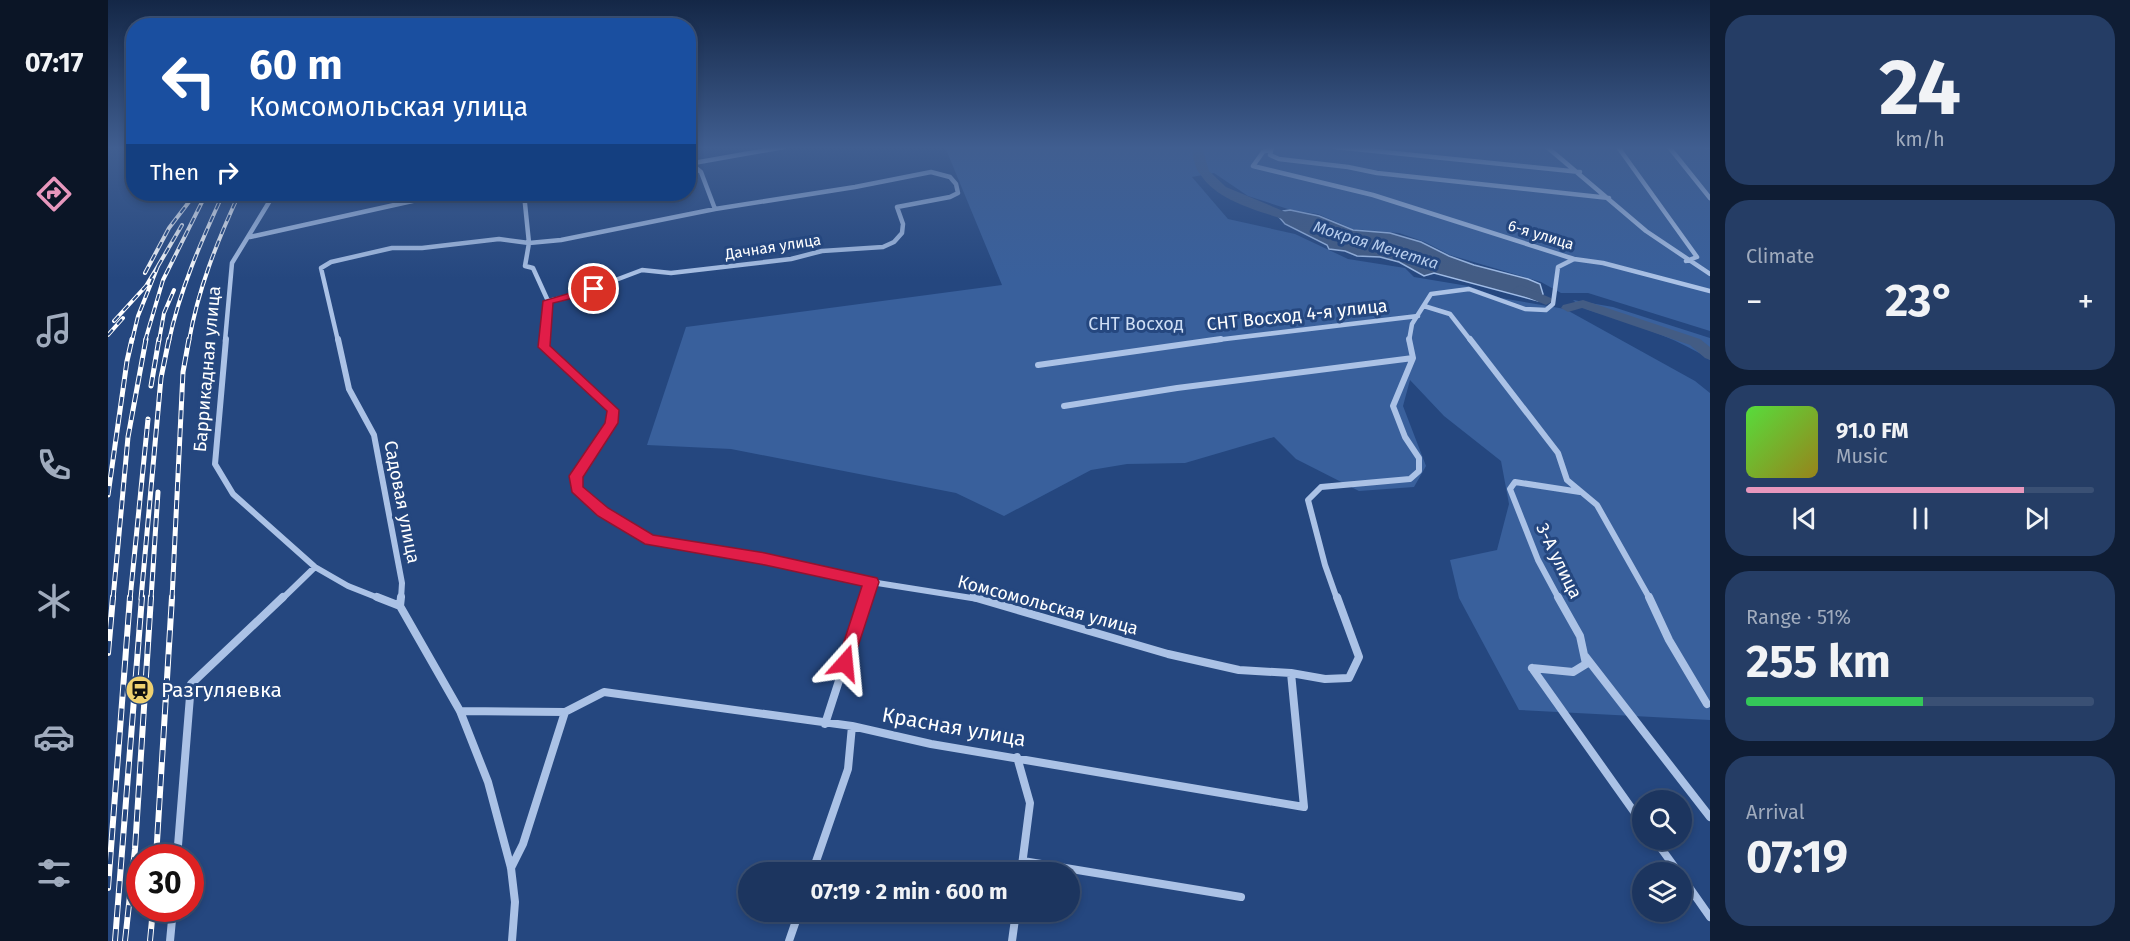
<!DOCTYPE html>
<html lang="en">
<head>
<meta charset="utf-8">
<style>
  :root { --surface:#1c355f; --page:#253d65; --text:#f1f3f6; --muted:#a0abbd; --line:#3a5074; --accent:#e797bd }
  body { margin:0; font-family:"Fira Sans",sans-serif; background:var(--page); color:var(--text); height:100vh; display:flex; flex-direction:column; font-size:22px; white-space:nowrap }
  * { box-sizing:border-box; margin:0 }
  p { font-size:20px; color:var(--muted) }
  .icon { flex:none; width:33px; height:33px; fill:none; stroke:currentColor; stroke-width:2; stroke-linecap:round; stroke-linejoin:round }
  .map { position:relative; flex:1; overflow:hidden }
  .side { display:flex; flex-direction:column; gap:15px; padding:15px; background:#0f1d34; width:420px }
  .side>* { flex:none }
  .hud { position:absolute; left:18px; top:18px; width:570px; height:183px; border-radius:24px; box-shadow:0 3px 9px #0003,0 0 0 2px var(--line); background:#1a4fa0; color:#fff; overflow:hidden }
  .controls { position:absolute; left:1524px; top:790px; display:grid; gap:12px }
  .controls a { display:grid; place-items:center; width:60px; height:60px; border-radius:50%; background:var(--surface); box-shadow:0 3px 9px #0003,0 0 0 2px var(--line); font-size:30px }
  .speed { position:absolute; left:18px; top:844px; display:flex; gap:12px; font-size:30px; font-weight:700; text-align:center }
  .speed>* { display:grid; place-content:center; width:78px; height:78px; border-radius:50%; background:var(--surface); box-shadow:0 3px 9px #0003,0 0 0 2px var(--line); line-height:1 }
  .speed .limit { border:9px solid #d22; background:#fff; color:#111 }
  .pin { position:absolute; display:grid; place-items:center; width:51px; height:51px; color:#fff; margin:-26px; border:3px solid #fff; border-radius:50%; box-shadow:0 2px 6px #0007 }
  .me { position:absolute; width:66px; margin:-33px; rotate:18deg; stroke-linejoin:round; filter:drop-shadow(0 0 4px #0008) }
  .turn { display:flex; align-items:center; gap:21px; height:126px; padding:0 24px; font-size:27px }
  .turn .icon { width:78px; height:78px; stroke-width:2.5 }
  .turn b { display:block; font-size:42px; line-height:51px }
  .then { display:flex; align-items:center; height:57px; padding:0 24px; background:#0003; gap:12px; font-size:22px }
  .big { font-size:45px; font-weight:700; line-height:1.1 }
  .side .widget { flex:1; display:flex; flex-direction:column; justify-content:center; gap:9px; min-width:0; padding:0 21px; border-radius:24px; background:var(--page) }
  .side .dial { align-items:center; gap:0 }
  .dial b { font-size:78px; line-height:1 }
  .song { display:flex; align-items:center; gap:18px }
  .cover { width:72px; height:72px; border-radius:9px; background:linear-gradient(135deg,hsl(110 70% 55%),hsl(50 70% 35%)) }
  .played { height:6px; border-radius:3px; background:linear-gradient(90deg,var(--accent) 80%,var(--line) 80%) }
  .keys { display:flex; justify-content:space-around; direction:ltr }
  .heat { display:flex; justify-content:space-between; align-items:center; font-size:33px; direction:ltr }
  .charge { height:9px; border-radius:4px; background:linear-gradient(90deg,#34c759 51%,var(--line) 0) }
  .trip { position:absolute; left:630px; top:862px; width:342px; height:60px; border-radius:30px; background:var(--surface); box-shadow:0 3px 9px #0003,0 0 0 2px var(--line); font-weight:700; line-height:60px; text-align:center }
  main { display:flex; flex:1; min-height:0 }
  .tabs { display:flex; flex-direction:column; width:108px; justify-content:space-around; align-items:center; background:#0b1526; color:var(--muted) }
  .tabs .icon { width:42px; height:42px }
  .tabs .selected { color:var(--accent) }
  .tabs b { font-size:27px; color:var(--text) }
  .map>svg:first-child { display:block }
</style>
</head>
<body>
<main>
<nav class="tabs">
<b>07:17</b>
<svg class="icon selected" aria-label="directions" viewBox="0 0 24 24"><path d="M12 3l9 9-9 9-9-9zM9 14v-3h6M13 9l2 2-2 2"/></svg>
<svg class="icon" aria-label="music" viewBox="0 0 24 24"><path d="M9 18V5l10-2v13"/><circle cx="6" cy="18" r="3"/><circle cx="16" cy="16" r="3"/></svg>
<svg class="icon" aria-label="phone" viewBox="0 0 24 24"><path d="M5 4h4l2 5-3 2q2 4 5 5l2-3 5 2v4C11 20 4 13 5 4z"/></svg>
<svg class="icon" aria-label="climate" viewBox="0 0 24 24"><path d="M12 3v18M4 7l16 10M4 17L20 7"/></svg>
<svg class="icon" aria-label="car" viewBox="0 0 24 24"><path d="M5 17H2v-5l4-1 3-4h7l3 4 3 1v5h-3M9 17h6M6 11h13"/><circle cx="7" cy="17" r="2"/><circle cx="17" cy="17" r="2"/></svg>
<svg class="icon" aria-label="filters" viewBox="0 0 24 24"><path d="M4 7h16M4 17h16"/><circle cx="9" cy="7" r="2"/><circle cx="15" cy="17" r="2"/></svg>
</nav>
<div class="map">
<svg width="1602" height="941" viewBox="0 0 1602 941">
  <rect width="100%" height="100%" fill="#25477f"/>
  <!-- green -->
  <path fill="#39609c" d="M 837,147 L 1602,147 L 1602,331 L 1480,293 L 1453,293 L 1433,282 L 1342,255 L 1317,242 L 1291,233 L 1245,229 L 1210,214 L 1183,210 L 1140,196 L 1106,173 L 1084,177 L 1120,219 L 1187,234 L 1240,259 L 1297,268 L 1306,277 L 1360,286 L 1393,298 L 1457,309 L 1587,381 L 1602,393 L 1602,720 L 1411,710 L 1351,598 L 1342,560 L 1389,550 L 1401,504 L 1393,461 L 1336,416 L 1302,380 L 1295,406 L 1318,466 L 1306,487 L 1251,491 L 1188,459 L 1166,437 L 1077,463 L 1019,464 L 983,470 L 896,516 L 848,493 L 623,449 L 539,445 L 578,327 L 894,285 Z
    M 1465,300 L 1505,307 L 1602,338 L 1602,360 C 1573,340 1536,328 1503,317 C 1489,312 1476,311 1465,300 Z"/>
  <!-- water -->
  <path fill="#435c84" stroke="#a0bce6" stroke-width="1.5" d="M 1182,210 L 1211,216 L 1245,230 L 1282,233 L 1313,242 L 1341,256 L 1366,265 L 1420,279 L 1432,284 L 1435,294 L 1430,301 L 1326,273 L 1316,276 L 1291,262 L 1272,257 L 1249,256 L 1237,251 L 1221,249 L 1219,245 L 1177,224 L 1171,217 L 1175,211 Z"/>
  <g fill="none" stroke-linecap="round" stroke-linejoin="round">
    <!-- river -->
    <path fill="#435c84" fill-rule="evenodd" d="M 1084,147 L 1094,147 L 1101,171 L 1118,187 L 1199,221 L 1193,225 L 1189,224 C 1158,212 1111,204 1092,174 C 1086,166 1085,156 1084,147 Z
      M 1412,285 L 1443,298 L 1445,301 L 1438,305 L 1407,292 L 1405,289 Z
      M 1475,300 L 1592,339 L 1602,347 L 1602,360 L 1597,358 L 1582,345 L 1474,308 L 1460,312 L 1453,308 L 1455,305 Z"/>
    <!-- minor-far2 -->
    <path stroke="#abc2e6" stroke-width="4.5" d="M 1164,147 L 1162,155 L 1171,159 L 1240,167 L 1269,173 L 1501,198
      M 1227,147 L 1472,172
      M 1439,147 L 1538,231 L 1602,274
      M 1510,147 L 1589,257 L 1578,261
      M 1561,147 L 1602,198
      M 1598,147 L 1602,147
      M 1163,149 L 1155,152 L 1145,166 L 1265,195 L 1466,259 L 1495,263 L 1602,291
      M 580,164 L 676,147
      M 583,164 L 593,172 L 607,209
      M 416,194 L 421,243 L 417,266 L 425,268 L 440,301 L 437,341
      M 142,237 L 336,194
      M 1316,306 L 1342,314 L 1363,341
      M 117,341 L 124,263 L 166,194
      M 230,341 L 213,268 L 223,262 L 284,248 L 314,248 L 391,239 L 421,243 L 453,240 L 607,209 L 747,187 L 823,172 L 842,177 L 848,184 L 850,193 L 842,197 L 789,207 L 795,224 L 794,233 L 786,242 L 775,247 L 714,251 L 683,259 L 563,273 L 534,270 L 468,295 L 440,301
      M 1100,341 L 1310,316
      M 1301,341 L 1304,324 L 1323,294 L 1361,289 L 1417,309 L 1438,310 L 1445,304 L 1450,267 L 1466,259"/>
    <!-- minor-far1 -->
    <path stroke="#abc2e6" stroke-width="6" d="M 118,339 L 107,464 L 125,494 L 207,567 L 240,586 L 273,599
      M 230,339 L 241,389 L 266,435 L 294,583 L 293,599
      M 437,339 L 436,347 L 505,409 C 499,439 472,459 468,489 L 495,512 L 542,540 L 656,559 L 763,582 L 870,599
      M 1362,339 L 1450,453 L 1459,480 L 1489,505 L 1542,599
      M 930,365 L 1113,339
      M 956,406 L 1069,388 L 1305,358
      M 174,599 L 207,567
      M 758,599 L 763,582
      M 1229,599 L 1217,565 L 1200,500 L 1213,487 L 1302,479 L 1311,471 L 1311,458 L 1297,437 L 1285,406 L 1305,358 L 1301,339
      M 1451,599 L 1430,560 L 1402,489 L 1407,482 L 1472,492"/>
    <!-- minor -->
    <path stroke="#abc2e6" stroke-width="8" d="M 269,597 L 292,606 L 352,711 L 380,782 L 403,868 L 407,902 L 404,941
      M 865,597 L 1060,654 L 1131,670 L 1183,673 L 1217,679 L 1241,678 L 1251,657 L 1229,597
      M 1541,597 L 1561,640 L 1599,704
      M 292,606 L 293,597
      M 1477,656 L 1602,817
      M 1424,668 L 1465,672 L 1478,664 L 1472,636 L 1450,597
      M 1424,668 L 1534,823
      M 352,711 L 457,712 L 496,692 L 744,726 L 823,744 L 1196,807 L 1183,673
      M 717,724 L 758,597
      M 909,757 L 922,803 L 913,873
      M 1547,840 L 1571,873
      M 69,858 L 83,684 L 175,597
      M 915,861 L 1133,897
      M 403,868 L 415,844 L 457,712
      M 704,873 L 740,769 L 744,726
      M 1574,877 L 1602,917
      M 62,941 L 65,909
      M 681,941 L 691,912
      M 904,941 L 908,912"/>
    <!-- rail-far2 casing -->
    <g stroke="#fff" stroke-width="4">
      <path id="rail-far2" d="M 50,266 L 74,225
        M 37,273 L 61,228 L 87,194
        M 6,321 L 38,286 L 50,266 L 30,316 L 24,341
        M 0,335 L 15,318
        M 37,341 L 55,280 L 98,194
        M 51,341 L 56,313 L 66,290
        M 61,341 C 72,289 93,242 115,194
        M 81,341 C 90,289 109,242 131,194"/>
    </g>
    <!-- rail-far1 casing -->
    <g stroke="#fff" stroke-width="5">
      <path id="rail-far1" d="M 43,386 L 51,339
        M 0,495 L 19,361 L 24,339
        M 5,599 L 20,437 L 38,339
        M 22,599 L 40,419
        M 33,599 L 53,378 L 61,339
        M 43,599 L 50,492
        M 64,599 L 75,372 L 81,339"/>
    </g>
    <!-- rail casing -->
    <g stroke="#fff" stroke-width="6">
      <path id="rail" d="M 0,653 L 5,597
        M 48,858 L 64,597
        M 0,888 L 22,597
        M 7,941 L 34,597
        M 17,941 L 27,849 L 43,597
        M 42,941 L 45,909"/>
    </g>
    <!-- rail-far2 -->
    <use href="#rail-far2" stroke="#25477f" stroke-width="2" stroke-dasharray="7" stroke-linecap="butt"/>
    <!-- rail-far1 -->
    <use href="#rail-far1" stroke="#25477f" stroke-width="3" stroke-dasharray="9" stroke-linecap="butt"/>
    <!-- rail -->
    <use href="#rail" stroke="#25477f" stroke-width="4" stroke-dasharray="12" stroke-linecap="butt"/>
  </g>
  <!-- sky -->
  <linearGradient id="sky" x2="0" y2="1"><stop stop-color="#142746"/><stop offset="0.53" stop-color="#405e90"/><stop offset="1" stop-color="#405e90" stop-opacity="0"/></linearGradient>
  <rect width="1602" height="279" fill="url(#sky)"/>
  <!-- route -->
  <path fill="#e11d48" stroke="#92132f" stroke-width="1.5" d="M 486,286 L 491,289 L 490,292 L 445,303 L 442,346 L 511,410 L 510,423 L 475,477 L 475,487 L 500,508 L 545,535 L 657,553 L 769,578 L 771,582 L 743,668 L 737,670 L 731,668 L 729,663 L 754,586 L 657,565 L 537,544 L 490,516 L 464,492 L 461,476 L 497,423 L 499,411 L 430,347 L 435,301 Z"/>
  <!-- icons -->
  <defs>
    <g id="station-disc" transform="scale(1.5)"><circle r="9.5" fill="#efd170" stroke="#25477f"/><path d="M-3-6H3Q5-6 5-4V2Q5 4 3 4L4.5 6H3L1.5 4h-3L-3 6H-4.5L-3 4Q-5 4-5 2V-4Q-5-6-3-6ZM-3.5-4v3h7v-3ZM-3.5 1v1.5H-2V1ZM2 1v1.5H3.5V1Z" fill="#111"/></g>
  </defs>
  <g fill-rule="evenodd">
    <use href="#station-disc" x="32" y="690"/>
  </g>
  <g text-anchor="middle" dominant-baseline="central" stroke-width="6" stroke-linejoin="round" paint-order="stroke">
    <!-- far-street labels -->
    <g font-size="15" fill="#fff" stroke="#25477f">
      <text transform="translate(1433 235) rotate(17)">6-я улица</text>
      <text transform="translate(665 247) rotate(-9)">Дачная улица</text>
    </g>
    <!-- far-water labels -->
    <g font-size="16" font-style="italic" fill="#b7cded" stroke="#25477f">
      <text transform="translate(1268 245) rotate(17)">Мокрая Мечетка</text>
    </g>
    <!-- street labels -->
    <g font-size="18" fill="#fff" stroke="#25477f">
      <text transform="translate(1189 315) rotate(-6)">СНТ Восход 4-я улица</text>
      <text transform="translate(99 369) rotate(-85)">Баррикадная улица</text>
      <text transform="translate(294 502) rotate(79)">Садовая улица</text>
      <text transform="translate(1451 561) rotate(64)">3-А улица</text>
      <text transform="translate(940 605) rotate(15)">Комсомольская улица</text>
    </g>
    <!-- park labels -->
    <g font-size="18" fill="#cedef5" stroke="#25477f">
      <text x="1028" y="324">СНТ Восход</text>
    </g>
    <!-- near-poi labels -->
    <g font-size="21" fill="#fff" stroke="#25477f" text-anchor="start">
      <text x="53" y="690">Разгуляевка</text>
    </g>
    <!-- near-street labels -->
    <g font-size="21" fill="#fff" stroke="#25477f">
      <text transform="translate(846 727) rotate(10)">Красная улица</text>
    </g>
  </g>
</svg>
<div class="controls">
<a><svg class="icon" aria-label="search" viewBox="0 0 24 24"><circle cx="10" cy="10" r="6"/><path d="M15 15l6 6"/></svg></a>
<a><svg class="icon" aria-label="layers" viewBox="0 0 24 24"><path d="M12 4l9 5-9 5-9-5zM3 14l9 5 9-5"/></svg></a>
</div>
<div class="speed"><div class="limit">30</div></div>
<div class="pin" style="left:486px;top:289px;background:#d93025"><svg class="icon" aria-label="arrive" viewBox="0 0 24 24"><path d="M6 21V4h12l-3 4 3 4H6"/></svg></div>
<svg class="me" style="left:737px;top:663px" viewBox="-20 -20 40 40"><path d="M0-17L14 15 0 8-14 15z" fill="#e11d48" stroke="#fff" stroke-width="4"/></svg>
<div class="trip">07:19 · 2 min · 600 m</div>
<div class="hud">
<div class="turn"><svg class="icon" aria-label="left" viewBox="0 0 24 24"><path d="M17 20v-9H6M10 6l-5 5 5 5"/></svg><div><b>60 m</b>Комсомольская улица</div></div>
<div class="then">Then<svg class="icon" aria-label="right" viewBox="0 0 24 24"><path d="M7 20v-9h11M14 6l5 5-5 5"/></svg></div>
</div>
</div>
<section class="side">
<div class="widget dial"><b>24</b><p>km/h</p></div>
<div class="widget"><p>Climate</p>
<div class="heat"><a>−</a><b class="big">23°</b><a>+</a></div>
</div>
<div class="widget">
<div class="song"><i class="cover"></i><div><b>91.0 FM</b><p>Music</p></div></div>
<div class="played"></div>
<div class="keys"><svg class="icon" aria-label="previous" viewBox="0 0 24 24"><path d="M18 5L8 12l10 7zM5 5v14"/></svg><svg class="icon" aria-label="pause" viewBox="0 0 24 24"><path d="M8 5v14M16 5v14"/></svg><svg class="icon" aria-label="next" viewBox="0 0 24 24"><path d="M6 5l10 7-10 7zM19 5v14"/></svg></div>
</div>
<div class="widget"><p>Range · 51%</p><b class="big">255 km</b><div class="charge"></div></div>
<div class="widget"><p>Arrival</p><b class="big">07:19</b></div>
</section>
</main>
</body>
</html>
